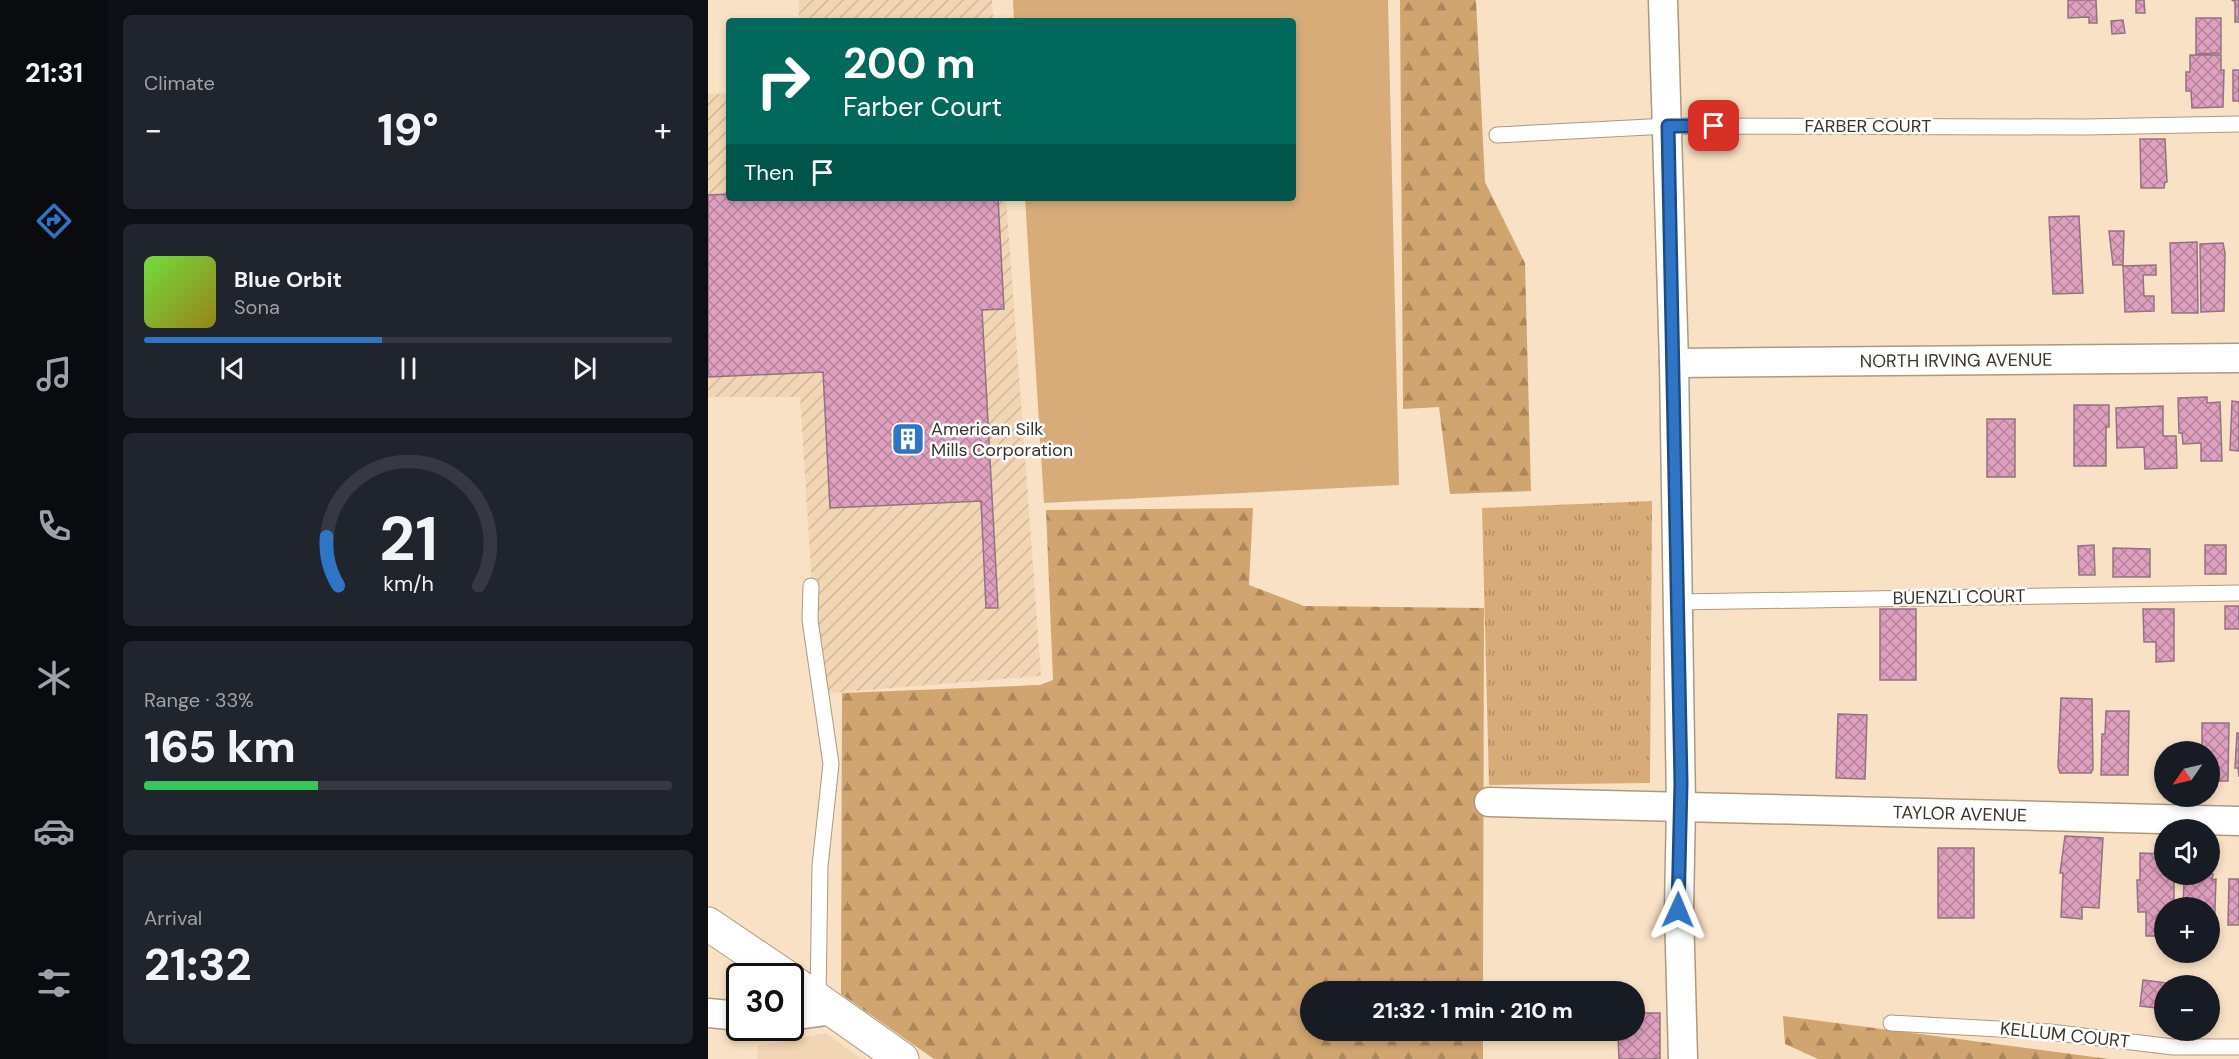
<!DOCTYPE html>
<html lang="en">
<head>
<meta charset="utf-8">
<style>
  :root { --surface:#171b24; --page:#20242c; --text:#f1f3f6; --muted:#9ea1a6; --line:#363941; --accent:#2e75c6 }
  body { margin:0; font-family:"DM Sans",sans-serif; background:var(--page); color:var(--text); height:100vh; display:flex; flex-direction:column; font-size:22px; white-space:nowrap }
  * { box-sizing:border-box; margin:0 }
  p { font-size:20px; color:var(--muted) }
  .icon { flex:none; width:33px; height:33px; fill:none; stroke:currentColor; stroke-width:2; stroke-linecap:round; stroke-linejoin:round }
  .map { position:relative; flex:1; overflow:hidden }
  .side { display:flex; flex-direction:column; gap:15px; padding:15px; background:#0d0f14; width:600px }
  .side>* { flex:none }
  .hud { position:absolute; left:18px; top:18px; width:570px; height:183px; border-radius:6px; box-shadow:0 3px 9px #0003; background:#00695c; color:#fff; overflow:hidden }
  .needle { width:39px; rotate:236deg }
  .controls { position:absolute; left:1446px; top:741px; display:grid; gap:12px }
  .controls a { display:grid; place-items:center; width:66px; height:66px; border-radius:50%; background:var(--surface); box-shadow:0 3px 9px #0003; font-size:30px }
  .speed { position:absolute; left:18px; top:963px; display:flex; gap:12px; font-size:30px; font-weight:700; text-align:center }
  .speed>* { display:grid; place-content:center; width:78px; height:78px; border-radius:50%; background:var(--surface); box-shadow:0 3px 9px #0003; line-height:1 }
  .speed .limit { border:3px solid #111; border-radius:9px; background:#fff; color:#111 }
  .pin { position:absolute; display:grid; place-items:center; width:51px; height:51px; color:#fff; margin:-26px; border-radius:12px; box-shadow:0 3px 9px #0006 }
  .me { position:absolute; width:66px; margin:-33px; rotate:1deg; stroke-linejoin:round; filter:drop-shadow(0 0 4px #0008) }
  .turn { display:flex; align-items:center; gap:21px; height:126px; padding:0 18px; font-size:27px }
  .turn .icon { width:78px; height:78px; stroke-width:2.5 }
  .turn b { display:block; font-size:42px; line-height:51px }
  .then { display:flex; align-items:center; height:57px; padding:0 18px; background:#0003; gap:12px; font-size:22px }
  .big { font-size:45px; font-weight:800; line-height:1.1 }
  .side .widget { flex:1; display:flex; flex-direction:column; justify-content:center; gap:9px; min-width:0; padding:0 21px; border-radius:9px; background:var(--page) }
  .side .dial { align-items:center; gap:0 }
  .dial svg { height:156px; overflow:visible; fill:none; stroke:var(--line); stroke-width:7; stroke-linecap:round; text-anchor:middle }
  .dial text { fill:var(--text); stroke:none }
  .song { display:flex; align-items:center; gap:18px }
  .cover { width:72px; height:72px; border-radius:9px; background:linear-gradient(135deg,hsl(100 70% 55%),hsl(50 70% 35%)) }
  .played { height:6px; border-radius:3px; background:linear-gradient(90deg,var(--accent) 45%,var(--line) 45%) }
  .keys { display:flex; justify-content:space-around; direction:ltr }
  .heat { display:flex; justify-content:space-between; align-items:center; font-size:33px; direction:ltr }
  .charge { height:9px; border-radius:4px; background:linear-gradient(90deg,#34c759 33%,var(--line) 0) }
  .trip { position:absolute; left:592px; top:981px; width:345px; height:60px; border-radius:30px; background:var(--surface); box-shadow:0 3px 9px #0003; font-weight:800; line-height:60px; text-align:center }
  main { display:flex; flex:1; min-height:0 }
  .tabs { display:flex; flex-direction:column; width:108px; justify-content:space-around; align-items:center; background:#090b0e; color:var(--muted) }
  .tabs .icon { width:42px; height:42px }
  .tabs .current { color:var(--accent) }
  .tabs b { font-size:27px; color:var(--text) }
  .map>svg:first-child { display:block }
</style>
</head>
<body>
<main>
<nav class="tabs">
<b>21:31</b>
<svg class="icon current" aria-label="directions" viewBox="0 0 24 24"><path d="M12 3l9 9-9 9-9-9zM9 14v-3h6M13 9l2 2-2 2"/></svg>
<svg class="icon" aria-label="music" viewBox="0 0 24 24"><path d="M9 18V5l10-2v13"/><circle cx="6" cy="18" r="3"/><circle cx="16" cy="16" r="3"/></svg>
<svg class="icon" aria-label="phone" viewBox="0 0 24 24"><path d="M5 4h4l2 5-3 2q2 4 5 5l2-3 5 2v4C11 20 4 13 5 4z"/></svg>
<svg class="icon" aria-label="climate" viewBox="0 0 24 24"><path d="M12 3v18M4 7l16 10M4 17L20 7"/></svg>
<svg class="icon" aria-label="car" viewBox="0 0 24 24"><path d="M5 17H2v-5l4-1 3-4h7l3 4 3 1v5h-3M9 17h6M6 11h13"/><circle cx="7" cy="17" r="2"/><circle cx="17" cy="17" r="2"/></svg>
<svg class="icon" aria-label="filters" viewBox="0 0 24 24"><path d="M4 7h16M4 17h16"/><circle cx="9" cy="7" r="2"/><circle cx="15" cy="17" r="2"/></svg>
</nav>
<section class="side">
<div class="widget"><p>Climate</p>
<div class="heat"><a>−</a><b class="big">19°</b><a>+</a></div>
</div>
<div class="widget">
<div class="song"><i class="cover"></i><div><b>Blue Orbit</b><p>Sona</p></div></div>
<div class="played"></div>
<div class="keys"><svg class="icon" aria-label="previous" viewBox="0 0 24 24"><path d="M18 5L8 12l10 7zM5 5v14"/></svg><svg class="icon" aria-label="pause" viewBox="0 0 24 24"><path d="M8 5v14M16 5v14"/></svg><svg class="icon" aria-label="next" viewBox="0 0 24 24"><path d="M6 5l10 7-10 7zM19 5v14"/></svg></div>
</div>
<div class="widget dial"><svg viewBox="0 0 100 80">
<path d="M14 69A42 42 0 1 1 86 69"/>
<path d="M14 69A42 42 0 0 1 8 44" stroke="#2e75c6"/>
<text x="50" y="56" font-size="32" font-weight="700">21</text>
<text x="50" y="72" font-size="11">km/h</text>
</svg></div>
<div class="widget"><p>Range · 33%</p><b class="big">165 km</b><div class="charge"></div></div>
<div class="widget"><p>Arrival</p><b class="big">21:32</b></div>
</section>
<div class="map">
<svg width="1531" height="1059" viewBox="0 0 1531 1059">
  <defs>
    <pattern id="industrial-furrows" width="10" height="10" patternUnits="userSpaceOnUse" patternTransform="scale(1.5)"><rect width="10" height="10" fill="#f2d5b3"/><path d="M-1 1l2-2M0 10L10 0M9 11l2-2" fill="none" stroke="#d0b79a"/></pattern>
    <pattern id="grass-tufts" width="24" height="20" patternUnits="userSpaceOnUse" patternTransform="scale(1.5)"><rect width="24" height="20" fill="#d8ac79"/><path d="M3 7l-1-3M5 7V3M7 7l1-3M15 17l-1-3M17 17v-4M19 17l1-3" fill="none" stroke="#b08d63"/></pattern>
    <pattern id="forest-firs" width="22" height="20" patternUnits="userSpaceOnUse" patternTransform="scale(1.5)"><rect width="22" height="20" fill="#d0a570"/><path d="M5 1l3.5 6h-7zM16 11l3.5 6h-7z" fill="#aa875c"/></pattern>
    <pattern id="building-cross-hatch" width="8" height="8" patternUnits="userSpaceOnUse" patternTransform="scale(1.5)"><rect width="8" height="8" fill="#df9fbe"/><path d="M0 0l8 8M0 8l8-8" fill="none" stroke="#b6829a"/></pattern>
  </defs>
  <rect width="100%" height="100%" fill="#f9e1c5"/>
  <!-- built -->
  <path fill="#f2d5b3" d="M 118,1033 L 153,1059 L 49,1059 L 50,1046 Z"/>
  <!-- industrial -->
  <path fill="url(#industrial-furrows)" d="M 91,0 L 284,0 L 285,21 L 91,21 Z
    M 21,93 L 21,198 L 298,198 L 333,676 L 111,694 L 92,397 L 0,397 L 0,94 Z"/>
  <!-- grass -->
  <path fill="url(#grass-tufts)" d="M 944,501 L 942,783 L 781,785 L 774,508 Z"/>
  <!-- forest -->
  <path fill="url(#forest-firs)" d="M 692,0 L 768,0 L 777,182 L 817,263 L 823,491 L 742,494 L 731,407 L 695,409 Z
    M 545,508 L 541,585 L 596,606 L 776,608 L 775,991 L 603,992 L 603,1030 L 775,1031 L 775,1059 L 226,1059 L 133,994 L 134,693 L 332,685 L 345,680 L 338,510 Z
    M 1075,1016 L 1401,1059 L 1110,1059 L 1077,1044 Z"/>
  <!-- pitch -->
  <path fill="#d8ac79" d="M 305,0 L 680,0 L 691,485 L 336,503 L 317,198 L 585,198 L 585,21 L 306,21 Z"/>
  <!-- building -->
  <path fill="url(#building-cross-hatch)" stroke="#937382" stroke-width="1.5" d="M 1360,0 L 1388,0 L 1389,23 L 1381,23 L 1381,17 L 1360,18 Z
    M 1428,0 L 1436,0 L 1437,13 L 1428,13 Z
    M 1524,0 L 1531,0 L 1531,22 L 1527,22 L 1527,2 Z
    M 1488,18 L 1513,18 L 1513,53 L 1488,54 Z
    M 1415,20 L 1417,33 L 1404,34 L 1403,21 Z
    M 1482,55 L 1513,55 L 1513,70 L 1516,70 L 1515,107 L 1484,108 L 1483,91 L 1478,91 L 1478,72 L 1482,72 Z
    M 1525,70 L 1531,70 L 1531,101 L 1525,101 Z
    M 1432,139 L 1457,139 L 1459,182 L 1457,182 L 1456,188 L 1433,188 Z
    M 21,194 L 21,198 L 290,198 L 296,309 L 274,310 L 290,608 L 278,608 L 273,501 L 122,508 L 115,372 L 0,377 L 0,195 Z
    M 1371,216 L 1375,293 L 1345,294 L 1341,217 Z
    M 1401,231 L 1416,231 L 1415,265 L 1405,265 Z
    M 1489,242 L 1490,313 L 1464,313 L 1462,243 Z
    M 1515,243 L 1517,253 L 1516,311 L 1493,312 L 1492,244 Z
    M 1448,265 L 1448,275 L 1435,275 L 1436,296 L 1446,296 L 1446,311 L 1417,312 L 1415,266 Z
    M 1499,397 L 1499,403 L 1512,402 L 1514,461 L 1493,461 L 1493,443 L 1475,444 L 1474,433 L 1471,433 L 1470,398 Z
    M 1524,401 L 1531,402 L 1531,451 L 1522,450 Z
    M 1366,405 L 1401,405 L 1401,427 L 1398,427 L 1398,466 L 1366,466 Z
    M 1455,406 L 1455,436 L 1468,436 L 1469,468 L 1437,469 L 1436,447 L 1409,448 L 1408,408 Z
    M 1279,419 L 1307,419 L 1307,477 L 1279,477 Z
    M 1386,545 L 1387,575 L 1371,575 L 1370,546 Z
    M 1497,545 L 1518,545 L 1518,574 L 1497,574 Z
    M 1405,548 L 1442,549 L 1442,577 L 1405,577 Z
    M 1517,606 L 1531,606 L 1531,629 L 1517,629 Z
    M 1172,609 L 1208,609 L 1208,680 L 1172,680 Z
    M 1435,609 L 1466,609 L 1466,661 L 1448,662 L 1448,642 L 1436,642 Z
    M 1353,698 L 1384,699 L 1385,769 L 1383,773 L 1352,773 L 1350,767 Z
    M 1398,711 L 1421,711 L 1420,775 L 1393,775 L 1394,734 L 1397,734 Z
    M 1130,714 L 1159,715 L 1157,779 L 1128,778 Z
    M 1494,723 L 1521,723 L 1520,781 L 1502,781 L 1502,752 L 1494,752 Z
    M 1529,733 L 1531,733 L 1531,777 L 1530,768 L 1527,768 Z
    M 1357,836 L 1395,838 L 1391,908 L 1374,907 L 1374,919 L 1353,917 L 1355,873 L 1352,873 Z
    M 1230,848 L 1266,848 L 1266,918 L 1230,918 Z
    M 1432,853 L 1456,854 L 1456,874 L 1466,874 L 1466,908 L 1456,908 L 1456,936 L 1438,936 L 1438,912 L 1430,912 L 1429,880 L 1432,880 Z
    M 1486,874 L 1505,874 L 1504,880 L 1508,879 L 1506,938 L 1502,938 L 1502,908 L 1475,908 L 1476,881 L 1486,881 Z
    M 1521,879 L 1531,879 L 1531,925 L 1520,925 Z
    M 1435,980 L 1467,984 L 1456,986 L 1456,1009 L 1432,1006 Z
    M 927,1013 L 952,1013 L 952,1059 L 911,1059 L 910,1036 L 896,1036 L 896,1030 L 927,1030 Z"/>
  <g fill="none" stroke-linecap="round" stroke-linejoin="round">
    <!-- service casing -->
    <g stroke="#af997e" stroke-width="17">
      <path id="service" d="M 789,135 L 960,126 L 1378,127 L 1531,124
        M 103,586 L 102,620 L 123,764 L 112,866 L 110,999
        M 970,602 L 1531,593
        M 1183,1023 L 1342,1032 L 1465,1047 L 1531,1047"/>
    </g>
    <!-- minor casing -->
    <g stroke="#af997e" stroke-width="31">
      <g id="minor">
        <path d="M 955,0 L 966,363 L 973,805 L 971,910 L 975,1059"/>
        <path id="s1" d="M 966,363 L 1531,358"/>
        <path id="s2" d="M 781,802 L 1531,821"/>
        <path d="M 0,1013 L 32,1016"/>
        <path d="M 82,1016 L 126,1010"/>
      </g>
    </g>
    <!-- secondary casing -->
    <g stroke="#af997e" stroke-width="35">
      <path id="secondary" d="M 0,924 L 77,976
        M 82,980 L 194,1059"/>
    </g>
    <!-- service -->
    <use href="#service" stroke="#fff" stroke-width="15"/>
    <!-- minor -->
    <use href="#minor" stroke="#fff" stroke-width="28"/>
    <!-- secondary -->
    <use href="#secondary" stroke="#fff" stroke-width="33"/>
  </g>
  <g fill="none" stroke-linecap="round" stroke-linejoin="round">
    <!-- route casing -->
    <g stroke="#1e4c81" stroke-width="15">
      <path id="route" d="M 970,910 L 973,783 L 960,126 L 1006,126"/>
    </g>
    <!-- route -->
    <use href="#route" stroke="#2e75c6" stroke-width="10"/>
  </g>
  <!-- icons -->
  <defs>
    <g id="building-square" transform="scale(1.725)"><rect x="-9" y="-9" width="18" height="18" rx="4" fill="#2e75c6" stroke="#fff"/><path d="M-4-6H4V6H1V3H-1V6H-4ZM-2.5-4.3h1.7v1.8h-1.7ZM.8-4.3h1.7v1.8H.8ZM-2.5-1h1.7V.8h-1.7ZM.8-1h1.7V.8H.8Z" fill="#fff"/></g>
  </defs>
  <g fill-rule="evenodd">
    <use href="#building-square" x="200" y="439"/>
  </g>
  <g text-anchor="middle" dominant-baseline="central" stroke-width="5" stroke-linejoin="round" paint-order="stroke">
    <!-- street labels -->
    <g font-size="18" fill="#3d3429" stroke="#fff">
      <text x="1160" y="126">FARBER COURT</text>
      <text stroke="none"><textPath href="#s1" startOffset="282">NORTH IRVING AVENUE</textPath></text>
      <text transform="translate(1251 597) rotate(-1)">BUENZLI COURT</text>
      <text stroke="none"><textPath href="#s2" startOffset="471">TAYLOR AVENUE</textPath></text>
      <text transform="translate(1357 1035) rotate(6)">KELLUM COURT</text>
    </g>
    <!-- poi labels -->
    <g font-size="18" fill="#3d3429" stroke="#fff" text-anchor="start">
      <text x="223" y="429">American Silk<tspan x="223" dy="21">Mills Corporation</tspan></text>
    </g>
  </g>
</svg>
<div class="controls">
<a><svg class="needle" viewBox="-14 -14 28 28"><path d="M0-13l5 13h-10z" fill="#e53935"/><path d="M0 13l5-13h-10z" fill="#9ea1a6"/></svg></a>
<a><svg class="icon" aria-label="sound" viewBox="0 0 24 24"><path d="M4 9h4l5-4v14l-5-4H4zM17 9q2 3 0 6"/></svg></a>
<a>+</a>
<a>−</a>
</div>
<div class="speed"><div class="limit">30</div></div>
<div class="pin" style="left:1006px;top:126px;background:#d93025"><svg class="icon" aria-label="arrive" viewBox="0 0 24 24"><path d="M6 21V4h12l-3 4 3 4H6"/></svg></div>
<svg class="me" style="left:970px;top:910px" viewBox="-20 -20 40 40"><path d="M0-17L14 15 0 8-14 15z" fill="#2e75c6" stroke="#fff" stroke-width="4"/></svg>
<div class="trip">21:32 · 1 min · 210 m</div>
<div class="hud">
<div class="turn"><svg class="icon" aria-label="right" viewBox="0 0 24 24"><path d="M7 20v-9h11M14 6l5 5-5 5"/></svg><div><b>200 m</b>Farber Court</div></div>
<div class="then">Then<svg class="icon" aria-label="arrive" viewBox="0 0 24 24"><path d="M6 21V4h12l-3 4 3 4H6"/></svg></div>
</div>
</div>
</main>
</body>
</html>
